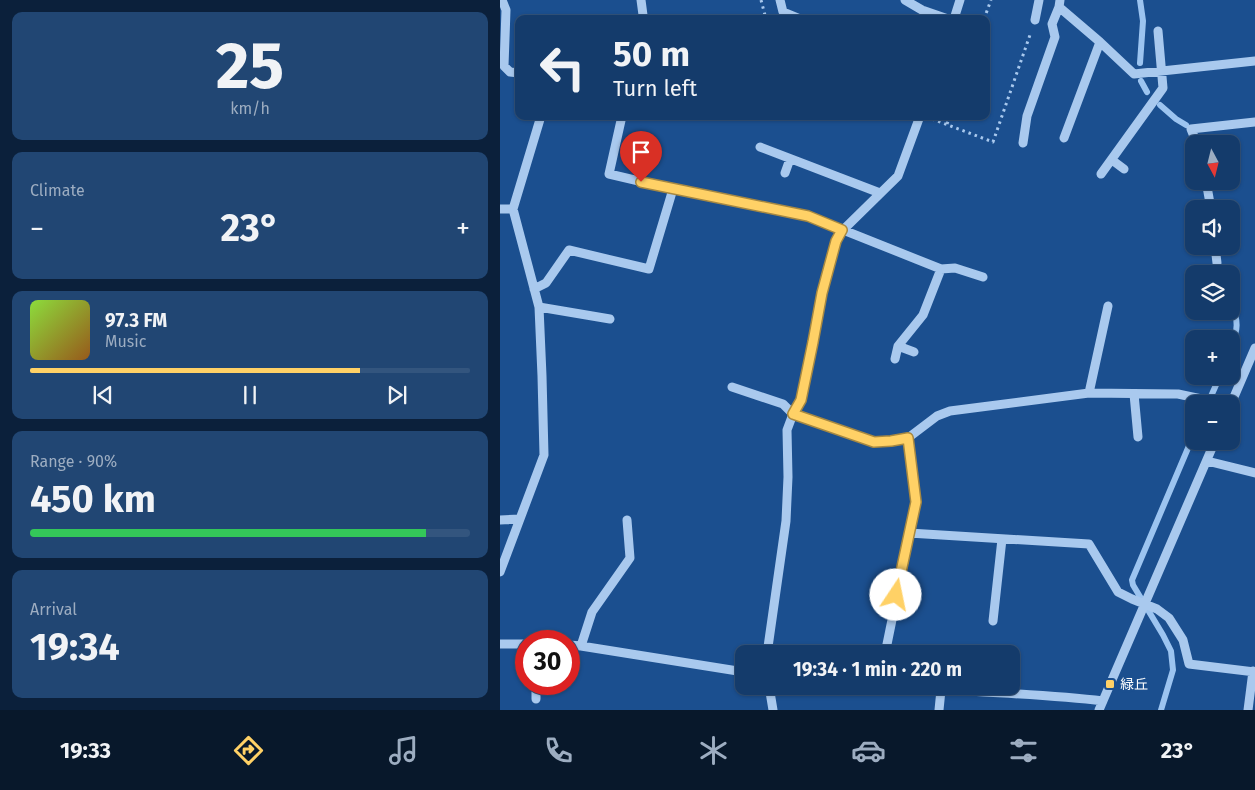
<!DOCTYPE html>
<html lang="en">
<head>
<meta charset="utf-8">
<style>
  :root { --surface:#143b6b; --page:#214673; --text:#f1f3f6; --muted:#9dadc1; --line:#33557e; --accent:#ffd166 }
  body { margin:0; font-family:"Fira Sans","Noto Sans JP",sans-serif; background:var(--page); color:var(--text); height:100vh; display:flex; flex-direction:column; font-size:19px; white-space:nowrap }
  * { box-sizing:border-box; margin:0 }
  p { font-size:16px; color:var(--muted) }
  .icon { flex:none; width:28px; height:28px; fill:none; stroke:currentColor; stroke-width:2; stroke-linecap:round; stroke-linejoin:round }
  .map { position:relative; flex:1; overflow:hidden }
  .drawer { display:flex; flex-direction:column; gap:12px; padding:12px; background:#0b203b; width:500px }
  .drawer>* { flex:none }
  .top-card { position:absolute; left:15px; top:15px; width:475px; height:105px; border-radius:10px; box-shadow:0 1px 4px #0004,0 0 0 1px var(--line); background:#143b6b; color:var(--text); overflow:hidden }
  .needle { width:32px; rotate:173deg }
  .tools { position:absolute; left:685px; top:135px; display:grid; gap:10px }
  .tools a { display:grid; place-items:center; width:55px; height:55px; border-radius:10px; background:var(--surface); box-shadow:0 1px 4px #0004,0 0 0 1px var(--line); font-size:25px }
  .speed { position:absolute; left:15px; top:630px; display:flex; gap:10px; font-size:25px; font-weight:700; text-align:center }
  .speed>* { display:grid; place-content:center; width:65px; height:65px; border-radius:50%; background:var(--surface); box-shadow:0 1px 4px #0004,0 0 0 1px var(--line); line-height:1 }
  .speed .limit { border:8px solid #d22; background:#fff; color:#111 }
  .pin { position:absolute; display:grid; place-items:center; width:42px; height:42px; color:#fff; margin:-51px -21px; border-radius:50% 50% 50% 0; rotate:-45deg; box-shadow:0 0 5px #0007 }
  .pin .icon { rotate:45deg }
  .me { position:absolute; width:55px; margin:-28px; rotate:11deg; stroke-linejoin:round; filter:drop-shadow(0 0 4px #0008) }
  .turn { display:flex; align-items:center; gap:18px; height:105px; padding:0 15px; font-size:22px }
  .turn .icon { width:65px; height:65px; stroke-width:2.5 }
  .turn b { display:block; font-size:35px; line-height:42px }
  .big { font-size:38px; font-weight:700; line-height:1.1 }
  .drawer .tile { flex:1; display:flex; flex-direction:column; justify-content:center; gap:8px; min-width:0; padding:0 18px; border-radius:10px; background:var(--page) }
  .drawer .dial { align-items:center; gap:0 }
  .dial b { font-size:65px; line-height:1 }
  .song { display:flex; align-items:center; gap:15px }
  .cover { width:60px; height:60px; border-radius:8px; background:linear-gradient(135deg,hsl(90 70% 55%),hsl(30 70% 35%)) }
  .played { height:5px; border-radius:2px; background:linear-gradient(90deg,var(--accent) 75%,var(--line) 75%) }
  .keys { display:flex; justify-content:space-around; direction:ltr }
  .heat { display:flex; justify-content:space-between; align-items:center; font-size:28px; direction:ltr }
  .charge { height:8px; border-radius:4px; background:linear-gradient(90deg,#34c759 90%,var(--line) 0) }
  .trip { position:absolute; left:235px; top:645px; width:285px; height:50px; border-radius:10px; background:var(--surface); box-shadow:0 1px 4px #0004,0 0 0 1px var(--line); font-weight:700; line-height:50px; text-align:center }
  .tab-bar { display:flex; height:80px; justify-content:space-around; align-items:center; background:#08182b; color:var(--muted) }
  .tab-bar .icon { width:35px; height:35px }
  .tab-bar .on { color:var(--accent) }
  .tab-bar b { font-size:22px; color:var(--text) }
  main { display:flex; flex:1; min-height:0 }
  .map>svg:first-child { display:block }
</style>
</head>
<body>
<main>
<section class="drawer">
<div class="tile dial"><b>25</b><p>km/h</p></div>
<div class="tile"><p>Climate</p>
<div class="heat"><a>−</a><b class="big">23°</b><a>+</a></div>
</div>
<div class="tile">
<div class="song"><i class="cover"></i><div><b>97.3 FM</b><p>Music</p></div></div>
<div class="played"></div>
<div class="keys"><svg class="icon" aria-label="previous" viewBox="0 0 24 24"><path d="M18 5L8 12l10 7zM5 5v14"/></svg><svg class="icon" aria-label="pause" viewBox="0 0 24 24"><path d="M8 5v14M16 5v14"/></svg><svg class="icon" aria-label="next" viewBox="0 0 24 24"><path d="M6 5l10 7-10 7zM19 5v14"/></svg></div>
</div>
<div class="tile"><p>Range · 90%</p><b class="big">450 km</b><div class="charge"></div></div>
<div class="tile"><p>Arrival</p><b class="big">19:34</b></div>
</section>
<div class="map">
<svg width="755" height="710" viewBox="0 0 755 710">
  <rect width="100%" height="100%" fill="#1b4f8f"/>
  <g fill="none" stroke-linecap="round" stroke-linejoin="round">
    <!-- stream -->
    <path stroke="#9cc4f0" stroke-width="6" d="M 640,63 L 643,21 L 640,0
      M 641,81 L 647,92
      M 660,105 L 676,119 L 686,125
      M 717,269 L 718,274
      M 731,304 C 739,321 738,330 731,347
      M 708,403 L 720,376
      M 661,710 L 673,670 L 671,651 L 663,635 L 633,585 L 632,580 L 694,434"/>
    <!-- path -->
    <path stroke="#a9c9ee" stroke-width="3" stroke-dasharray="2.5 4" stroke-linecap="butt" d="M 261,0 L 266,19
      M 484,19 L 491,0
      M 432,119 L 493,142 L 531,32
      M 447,124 L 450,116"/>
    <!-- minor -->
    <path stroke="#a9c9ee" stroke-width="9" d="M 2,0 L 6,10 L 4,66 L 10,72 L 19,73
      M 141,0 L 143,15 L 142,19
      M 280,0 L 283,12 L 300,19
      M 405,0 L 422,10 L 448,19
      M 560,0 L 559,7 L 600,42 L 634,74 L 755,61
      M 454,19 L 460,0
      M 535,20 L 539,0
      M 122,116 L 109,174 L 173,189 L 308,216 L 441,269 L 455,268 L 483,277
      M 564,138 L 600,42
      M 523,143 L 527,116 L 555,37 L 552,24 L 559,7
      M 697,144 L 691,129 L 755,122
      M 260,147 L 380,193
      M 612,160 L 624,169
      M 285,173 L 290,159
      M 601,174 L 663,88 L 658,31
      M 706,181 L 711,209
      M 0,209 L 13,209 L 39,307 L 42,376 L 44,455 L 0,572
      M 13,209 L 41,116
      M 715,246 L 717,263
      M 34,289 L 46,283 L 69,250 L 149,269 L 173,189
      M 39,307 L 110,319
      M 398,346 L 414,352
      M 395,359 L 398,346 L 423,315 L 441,269
      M 232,387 L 283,404 L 293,414 L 374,442 L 391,441 L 408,438 L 437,416 L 450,411 L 589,393 L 678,394 L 725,404
      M 589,393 L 608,306
      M 634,394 L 638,437
      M 731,404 L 755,348
      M 707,461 L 755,473
      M 0,520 L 20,519
      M 409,533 L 589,544 L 618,592 L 632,599 L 657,609 L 669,618 L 683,640 L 689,664 L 755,672
      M 493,621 L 502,539
      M 0,644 L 26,644
      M 69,645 L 81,646 L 244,672
      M 81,646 L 92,612 L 130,558 L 127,520
      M 267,654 L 286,521 L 288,477 L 287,430 L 293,414 L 301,400 L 313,342 L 322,293 L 336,241 L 343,230 L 398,176 L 420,116
      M 385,654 L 416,503 L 408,438
      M 36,684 L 36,699
      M 269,686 L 273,710
      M 407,686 C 472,693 538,693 603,701
      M 439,710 L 441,690
      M 599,710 L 715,441
      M 748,710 L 753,671"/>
  </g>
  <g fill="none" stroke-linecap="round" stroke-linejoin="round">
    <!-- route casing -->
    <g stroke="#a68842" stroke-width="12">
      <path id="route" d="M 141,182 L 308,216 L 342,230 L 336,241 L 322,293 L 313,342 L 301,400 L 293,414 L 374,442 L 391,441 L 408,438 L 416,502 L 396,595"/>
    </g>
    <!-- route -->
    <use href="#route" stroke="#ffd166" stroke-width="9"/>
  </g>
  <!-- markers -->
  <rect fill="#ffd166" stroke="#1b4f8f" stroke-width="2" x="605" y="679" width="10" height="10" rx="2.5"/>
  <g text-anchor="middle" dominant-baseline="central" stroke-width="5" stroke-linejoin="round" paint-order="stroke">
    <!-- poi labels -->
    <g font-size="14" fill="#fff" stroke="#1b4f8f" text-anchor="start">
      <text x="620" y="684">緑丘</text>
    </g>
  </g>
</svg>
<div class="tools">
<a><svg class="needle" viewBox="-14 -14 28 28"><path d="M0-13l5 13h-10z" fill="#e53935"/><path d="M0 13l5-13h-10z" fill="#9dadc1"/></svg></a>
<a><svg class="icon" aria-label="sound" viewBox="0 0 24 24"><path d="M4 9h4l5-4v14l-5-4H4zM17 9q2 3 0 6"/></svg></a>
<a><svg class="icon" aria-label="layers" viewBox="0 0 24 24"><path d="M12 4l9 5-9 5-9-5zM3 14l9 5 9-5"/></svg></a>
<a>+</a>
<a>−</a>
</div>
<div class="speed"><div class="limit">30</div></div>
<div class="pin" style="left:141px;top:182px;background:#d93025"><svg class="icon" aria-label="arrive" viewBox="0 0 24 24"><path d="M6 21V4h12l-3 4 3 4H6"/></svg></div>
<svg class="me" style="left:396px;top:595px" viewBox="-20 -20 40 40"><circle r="19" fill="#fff"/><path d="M0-13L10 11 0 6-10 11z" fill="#ffd166"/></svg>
<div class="trip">19:34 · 1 min · 220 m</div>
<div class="top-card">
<div class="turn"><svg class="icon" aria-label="left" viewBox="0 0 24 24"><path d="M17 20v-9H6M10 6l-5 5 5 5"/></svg><div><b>50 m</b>Turn left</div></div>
</div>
</div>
</main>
<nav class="tab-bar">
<b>19:33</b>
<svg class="icon on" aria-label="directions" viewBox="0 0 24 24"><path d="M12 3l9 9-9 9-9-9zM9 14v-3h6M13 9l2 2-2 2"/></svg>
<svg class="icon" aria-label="music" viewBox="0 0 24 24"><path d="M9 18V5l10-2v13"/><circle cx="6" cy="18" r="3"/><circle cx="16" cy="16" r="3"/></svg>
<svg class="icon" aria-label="phone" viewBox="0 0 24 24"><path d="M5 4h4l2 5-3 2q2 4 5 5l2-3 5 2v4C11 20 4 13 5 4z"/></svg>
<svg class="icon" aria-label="climate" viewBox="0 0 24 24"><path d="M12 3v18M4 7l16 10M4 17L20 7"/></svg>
<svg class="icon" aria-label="car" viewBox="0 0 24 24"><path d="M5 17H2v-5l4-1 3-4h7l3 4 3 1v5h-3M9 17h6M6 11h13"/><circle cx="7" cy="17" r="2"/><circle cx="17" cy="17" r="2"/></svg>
<svg class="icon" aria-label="filters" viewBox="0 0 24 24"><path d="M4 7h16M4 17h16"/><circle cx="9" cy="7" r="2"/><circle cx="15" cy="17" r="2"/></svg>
<b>23°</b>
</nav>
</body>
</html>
